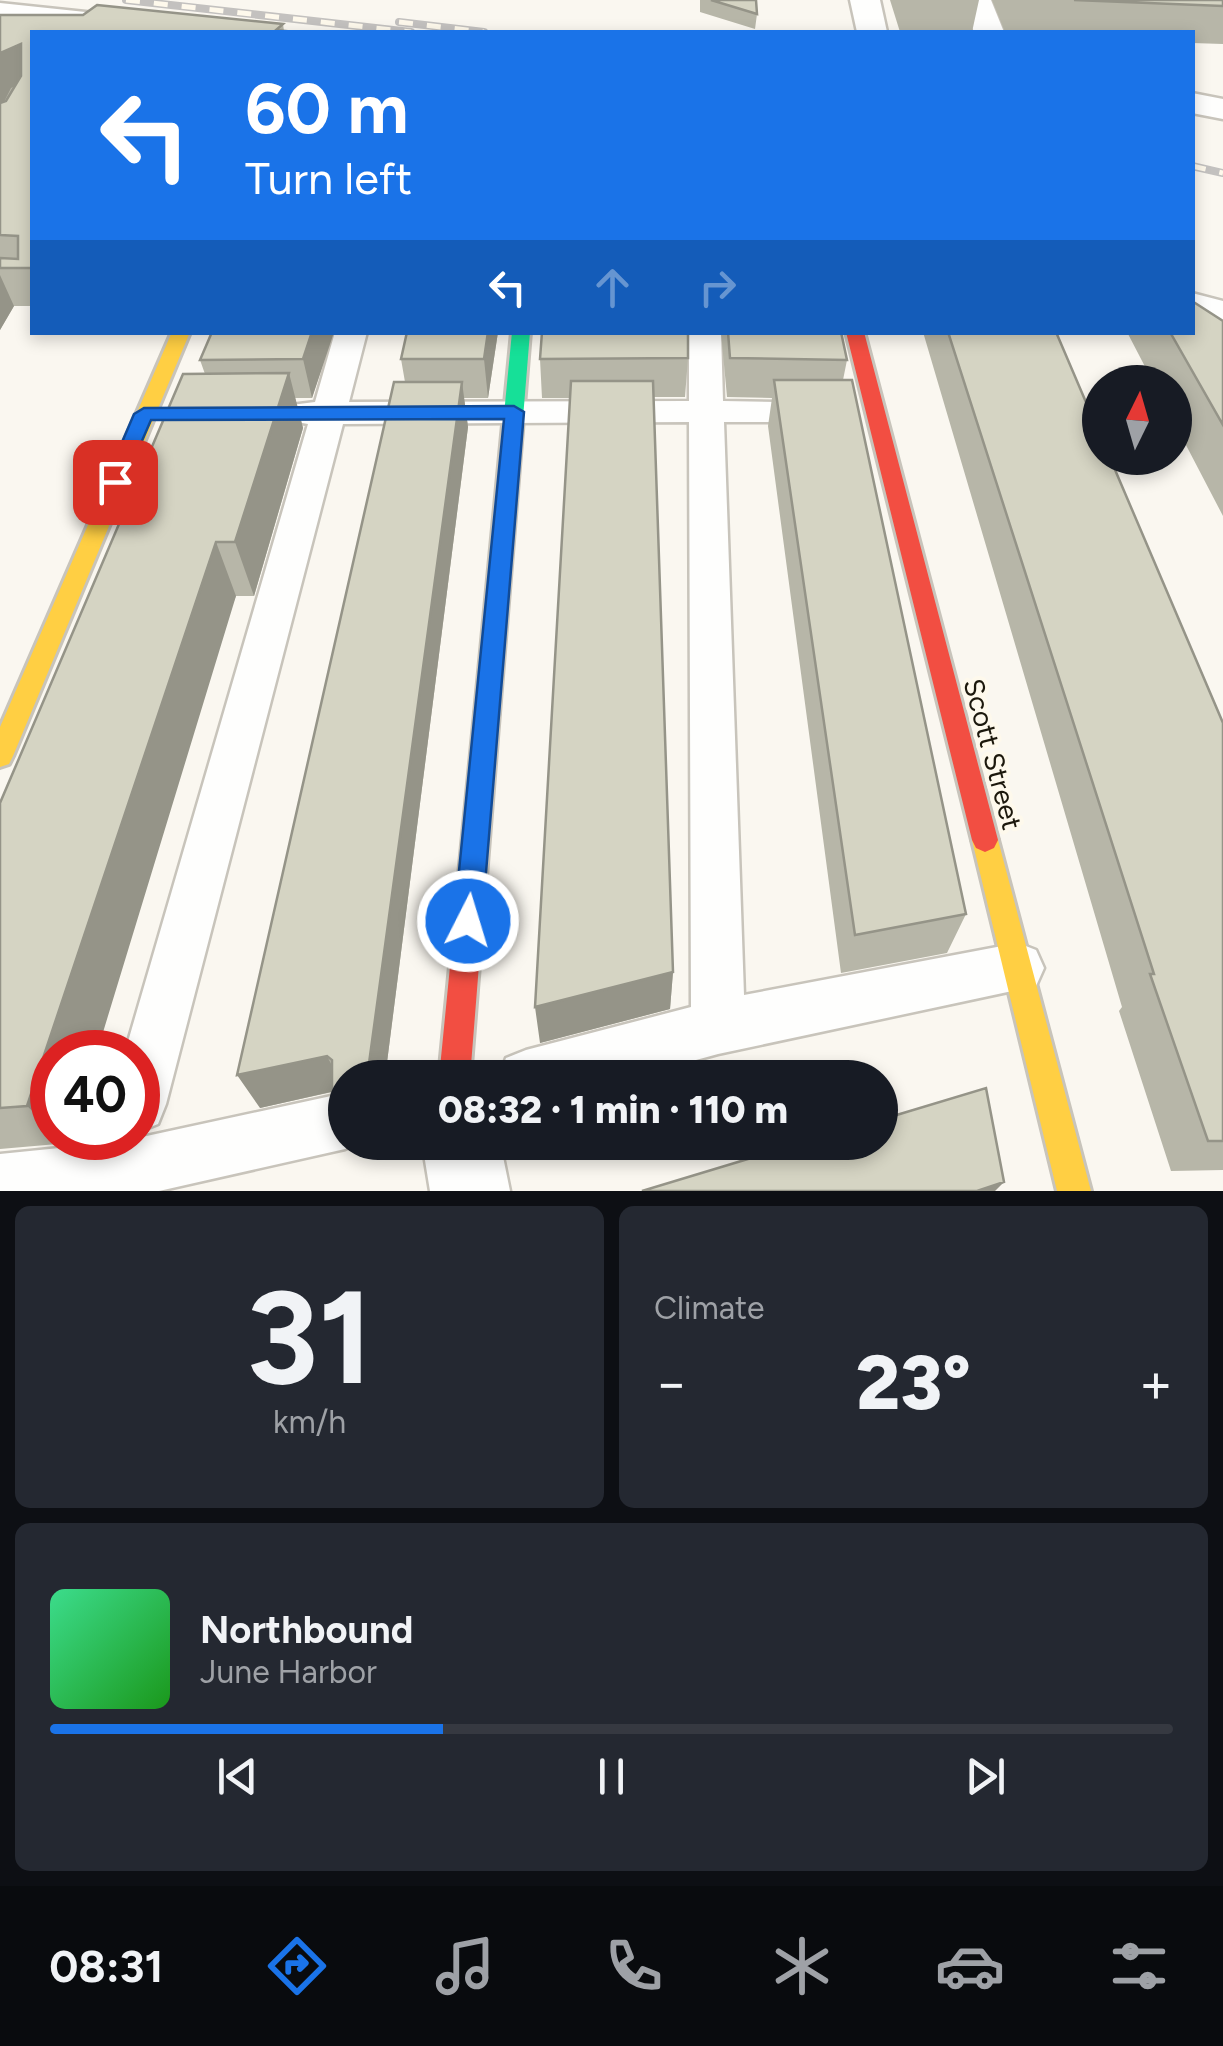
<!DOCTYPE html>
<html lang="en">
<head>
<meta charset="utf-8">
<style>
  :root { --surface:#171b24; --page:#242831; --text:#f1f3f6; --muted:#9ea1a6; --line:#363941; --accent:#1a73e8 }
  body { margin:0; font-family:Figtree,sans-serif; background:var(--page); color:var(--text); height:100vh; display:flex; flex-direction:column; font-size:38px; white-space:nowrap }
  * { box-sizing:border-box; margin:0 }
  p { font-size:32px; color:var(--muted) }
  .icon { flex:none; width:55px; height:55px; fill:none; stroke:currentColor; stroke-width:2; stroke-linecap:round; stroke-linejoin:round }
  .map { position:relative; height:1191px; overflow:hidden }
  .drawer { display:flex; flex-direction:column; gap:15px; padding:15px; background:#0d0f14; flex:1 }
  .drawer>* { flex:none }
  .top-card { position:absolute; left:30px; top:30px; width:1165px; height:305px; border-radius:0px; box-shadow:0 5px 15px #0003; background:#1a73e8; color:#fff; overflow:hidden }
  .needle { width:65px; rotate:5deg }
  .fabs { position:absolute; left:1082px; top:365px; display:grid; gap:20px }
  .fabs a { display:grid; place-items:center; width:110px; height:110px; border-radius:50%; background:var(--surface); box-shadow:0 5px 15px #0003; font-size:50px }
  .speed { position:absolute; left:30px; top:1030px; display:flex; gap:20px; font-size:50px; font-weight:700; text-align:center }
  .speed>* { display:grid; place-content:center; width:130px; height:130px; border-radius:50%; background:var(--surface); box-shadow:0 5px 15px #0003; line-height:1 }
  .speed .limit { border:15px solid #d22; background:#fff; color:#111 }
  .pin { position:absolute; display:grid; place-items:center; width:85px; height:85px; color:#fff; margin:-42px; border-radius:20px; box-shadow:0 5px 15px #0006 }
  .me { position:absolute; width:110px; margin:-55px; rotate:5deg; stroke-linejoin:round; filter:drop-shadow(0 0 8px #0008) }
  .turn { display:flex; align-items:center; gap:35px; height:210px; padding:0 50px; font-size:45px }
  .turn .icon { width:130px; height:130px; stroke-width:2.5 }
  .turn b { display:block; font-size:70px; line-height:85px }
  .lanes { display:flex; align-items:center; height:95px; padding:0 50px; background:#0003; justify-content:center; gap:50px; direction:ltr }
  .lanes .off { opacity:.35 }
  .big { font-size:75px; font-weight:800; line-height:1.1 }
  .drawer .card { flex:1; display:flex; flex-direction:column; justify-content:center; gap:15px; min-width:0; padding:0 35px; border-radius:15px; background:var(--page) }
  .drawer .dial { align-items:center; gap:0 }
  .dial b { font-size:130px; line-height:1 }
  .song { display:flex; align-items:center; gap:30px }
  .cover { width:120px; height:120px; border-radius:15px; background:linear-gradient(135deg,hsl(150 70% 55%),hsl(120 70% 35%)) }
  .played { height:10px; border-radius:5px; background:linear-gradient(90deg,var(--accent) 35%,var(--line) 35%) }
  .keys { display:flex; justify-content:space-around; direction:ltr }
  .heat { display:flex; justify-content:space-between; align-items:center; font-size:55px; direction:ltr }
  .drawer .tiles { flex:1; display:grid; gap:15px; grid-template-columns:1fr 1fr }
  .card:last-child { grid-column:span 2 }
  .trip { position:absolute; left:328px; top:1060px; width:570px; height:100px; border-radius:50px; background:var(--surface); box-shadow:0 5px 15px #0003; font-weight:800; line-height:100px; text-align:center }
  .tab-bar { display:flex; height:160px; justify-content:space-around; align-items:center; background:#090b0e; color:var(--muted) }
  .tab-bar .icon { width:70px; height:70px }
  .tab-bar .active { color:var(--accent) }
  .tab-bar b { font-size:45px; color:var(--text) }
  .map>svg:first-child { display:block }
</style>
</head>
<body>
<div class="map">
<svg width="1223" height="1191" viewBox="0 0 1223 1191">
  <rect width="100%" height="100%" fill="#faf7f0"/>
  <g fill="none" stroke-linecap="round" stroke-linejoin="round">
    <!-- lane casing -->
    <g stroke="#c8c4bb" stroke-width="5">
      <path id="lane" d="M 335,332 L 367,332 L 349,402 L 689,401 L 689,332 L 721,332 L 723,401 L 837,403 L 842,411 L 837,419 L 825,422 L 724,422 L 744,995 L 1018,943 L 1036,950 L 1044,968 L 1036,986 L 718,1054 L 630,1078 L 499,1078 L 506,1058 L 526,1050 L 691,1007 L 689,422 L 343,424 L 166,1104 L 158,1124 L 138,1132 L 138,1052 L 125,1052 L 308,424 L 291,421 L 286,413 L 291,405 L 315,402 Z
        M 345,1093 L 345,1142 L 361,1142 L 345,1149 L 159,1191 L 0,1191 L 0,1154 L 119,1142 Z"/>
    </g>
    <!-- street casing -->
    <g stroke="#c8c4bb" stroke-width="5">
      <path id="street" d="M 850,0 L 880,0 L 887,32 L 857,32 Z
        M 961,0 L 991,0 L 1004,32 L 974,32 Z
        M 0,3 L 190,23 L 205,32 L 109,32 L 0,21 Z
        M 1192,93 L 1223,99 L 1223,119 L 1192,113 Z
        M 1192,293 L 1223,301 L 1223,327 L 1192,319 Z
        M 422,1142 L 500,1142 L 510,1191 L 430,1191 Z"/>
    </g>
    <!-- fast casing -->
    <g stroke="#c8c4bb" stroke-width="6">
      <path id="fast" d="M 512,332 L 530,332 L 499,713 L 496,720 L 487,723 L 478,720 L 475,713 Z"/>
    </g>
    <!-- slow casing -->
    <g stroke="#c8c4bb" stroke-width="6">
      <path id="slow" d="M 172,332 L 190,332 L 13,756 L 9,764 L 0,767 L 0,727 Z
        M 985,828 L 994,832 L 998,840 L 1091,1191 L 1057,1191 L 972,840 L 976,832 Z"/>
    </g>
    <!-- jam casing -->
    <g stroke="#c8c4bb" stroke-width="6">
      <path id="jam" d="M 846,332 L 864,332 L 998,840 L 994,848 L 985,852 L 976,848 L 972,840 Z
        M 487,703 L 496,706 L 499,713 L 470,1078 L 439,1078 L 475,713 L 478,706 Z"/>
    </g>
    <!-- lane -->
    <use href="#lane" fill="#fefefd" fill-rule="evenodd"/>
    <!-- street -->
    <use href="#street" fill="#fefefd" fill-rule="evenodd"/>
    <!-- fast -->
    <use href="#fast" fill="#16e098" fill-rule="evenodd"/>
    <!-- slow -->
    <use href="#slow" fill="#ffcf43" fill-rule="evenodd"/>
    <!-- jam -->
    <use href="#jam" fill="#f24e42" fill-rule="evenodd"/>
    <!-- rail casing -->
    <g stroke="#c3c1bf" stroke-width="8">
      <path id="rail" d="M 126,0 L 411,32
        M 399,22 L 484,32
        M 1192,166 L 1223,173"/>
    </g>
    <!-- rail -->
    <use href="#rail" stroke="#fef9ec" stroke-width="5" stroke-dasharray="14" stroke-linecap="butt"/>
  </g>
  <!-- wall -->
  <path fill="#b7b6a8" d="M 700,0 L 756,0 L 757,14 L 755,29 L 700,12 Z
    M 890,0 L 979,0 L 972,32 L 900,32 Z
    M 992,0 L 1223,0 L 1223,44 L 1192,43 L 1192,32 L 1005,32 Z
    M 0,15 L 283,24 L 284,31 L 32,32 L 32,306 L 14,306 L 0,330 Z
    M 1223,321 L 1223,516 L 1175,424 L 1175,382 L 1153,382 L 1127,332 L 1192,332 Z
    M 212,332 L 334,332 L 312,398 L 295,398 L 303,428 L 254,596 L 236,596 L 52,1052 L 52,1138 L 71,1138 L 69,1143 L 0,1149 L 0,803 L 205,374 L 200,360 Z
    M 407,332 L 498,332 L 488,398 L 464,398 L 468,427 L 385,1078 L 345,1078 L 345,1119 L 332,1092 L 260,1108 L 405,382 L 401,359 Z
    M 721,332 L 841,332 L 847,360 L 843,380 L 966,914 L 947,953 L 841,973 L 768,426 L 772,398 L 727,397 Z
    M 923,332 L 1056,332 L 1223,723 L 1223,1170 L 1171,1171 L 1119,1011 L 1122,1007 Z
    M 688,358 L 685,397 L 654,397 L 673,972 L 670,1009 L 540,1043 L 570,398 L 542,398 L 540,359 Z"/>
  <!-- shaded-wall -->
  <path fill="#959488" d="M 21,44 L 32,79 L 11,88 L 0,110 L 0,53 Z
    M 0,275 L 14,306 L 0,330 Z
    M 312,332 L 334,332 L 312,398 L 303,359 Z
    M 488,332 L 498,332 L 488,398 L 484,359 Z
    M 289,373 L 303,428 L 254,596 L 235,542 Z
    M 462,382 L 468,427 L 385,1078 L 367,1078 Z
    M 216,542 L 236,596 L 97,1052 L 52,1052 L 52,1129 L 27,1106 Z
    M 673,972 L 670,1009 L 540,1043 L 535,1007 Z
    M 327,1056 L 344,1089 L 260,1108 L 237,1075 Z
    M 1004,1182 L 995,1191 L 977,1191 Z"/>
  <!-- building -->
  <path fill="#d5d4c3" stroke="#959488" stroke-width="2.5" d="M 711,0 L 756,0 L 757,14 Z
    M 1074,0 L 1223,0 L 1223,6 Z
    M 97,5 L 283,24 L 276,30 L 295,32 L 32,32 L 32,268 L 0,268 L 0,258 L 18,259 L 18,236 L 0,235 L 0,103 L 6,101 L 21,76 L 21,44 L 0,53 L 0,15 L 83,15 Z
    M 1192,301 L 1223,321 L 1223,425 L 1170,332 L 1192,332 Z
    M 212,332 L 312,332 L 303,359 L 200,360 Z
    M 407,332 L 488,332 L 484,359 L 401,359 Z
    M 542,332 L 688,332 L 688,358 L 540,359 Z
    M 728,332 L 841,332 L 847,360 L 730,358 Z
    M 948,332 L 1056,332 L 1100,435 L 1100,458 L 1110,458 L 1223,723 L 1223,1141 L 1208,1141 L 1150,974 L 1154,974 Z
    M 289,373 L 235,542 L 216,542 L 27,1106 L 0,1108 L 0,803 L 183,374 Z
    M 774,380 L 852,380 L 966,914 L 855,935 Z
    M 571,381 L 653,381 L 673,972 L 535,1007 Z
    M 394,382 L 462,382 L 367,1078 L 345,1078 L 345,1093 L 332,1095 L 332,1060 L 327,1056 L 237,1075 Z
    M 986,1088 L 1004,1182 L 977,1191 L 642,1191 L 804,1142 L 880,1142 L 880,1120 Z"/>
  <!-- route -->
  <path fill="#1a73e8" stroke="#114b97" stroke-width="2.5" d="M 514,406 L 524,412 L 482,921 L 478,930 L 468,934 L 458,930 L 454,921 L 504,419 L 151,420 L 122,487 L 108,487 L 105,482 L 134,414 L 144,408 Z"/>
  <g text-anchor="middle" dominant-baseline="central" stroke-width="8" stroke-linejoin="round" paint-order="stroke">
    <!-- street labels -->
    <g font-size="28" fill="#1c180c" stroke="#fef9ec">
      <text transform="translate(993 754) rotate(75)">Scott Street</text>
    </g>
  </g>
</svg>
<div class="fabs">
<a><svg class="needle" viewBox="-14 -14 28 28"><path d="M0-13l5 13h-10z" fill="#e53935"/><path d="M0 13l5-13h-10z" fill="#9ea1a6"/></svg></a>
</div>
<div class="speed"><div class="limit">40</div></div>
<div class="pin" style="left:115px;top:482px;background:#d93025"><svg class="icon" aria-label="arrive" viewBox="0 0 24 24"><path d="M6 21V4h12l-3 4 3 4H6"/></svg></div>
<svg class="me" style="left:468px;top:921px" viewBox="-20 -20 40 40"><circle r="17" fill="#1a73e8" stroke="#fff" stroke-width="3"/><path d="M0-11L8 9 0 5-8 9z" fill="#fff"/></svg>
<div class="trip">08:32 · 1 min · 110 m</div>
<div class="top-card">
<div class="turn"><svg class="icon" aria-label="left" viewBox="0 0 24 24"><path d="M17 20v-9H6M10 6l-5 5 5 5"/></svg><div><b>60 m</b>Turn left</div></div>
<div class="lanes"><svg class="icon" aria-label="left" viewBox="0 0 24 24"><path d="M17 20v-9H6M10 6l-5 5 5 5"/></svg><svg class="icon off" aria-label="ahead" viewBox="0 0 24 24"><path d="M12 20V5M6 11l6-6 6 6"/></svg><svg class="icon off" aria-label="right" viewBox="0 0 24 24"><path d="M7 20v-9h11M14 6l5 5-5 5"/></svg></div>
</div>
</div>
<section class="drawer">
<div class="tiles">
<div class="card dial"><b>31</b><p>km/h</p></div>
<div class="card"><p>Climate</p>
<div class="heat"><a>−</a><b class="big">23°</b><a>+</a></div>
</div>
<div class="card">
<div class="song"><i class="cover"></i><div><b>Northbound</b><p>June Harbor</p></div></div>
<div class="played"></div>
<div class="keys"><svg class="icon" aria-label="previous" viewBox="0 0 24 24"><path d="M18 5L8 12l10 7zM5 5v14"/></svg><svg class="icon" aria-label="pause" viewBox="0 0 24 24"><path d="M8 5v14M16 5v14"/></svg><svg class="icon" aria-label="next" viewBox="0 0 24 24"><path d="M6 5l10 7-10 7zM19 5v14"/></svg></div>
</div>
</div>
</section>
<nav class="tab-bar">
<b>08:31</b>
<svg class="icon active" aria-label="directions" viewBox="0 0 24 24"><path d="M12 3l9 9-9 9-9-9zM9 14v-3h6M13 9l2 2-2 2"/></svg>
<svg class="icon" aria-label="music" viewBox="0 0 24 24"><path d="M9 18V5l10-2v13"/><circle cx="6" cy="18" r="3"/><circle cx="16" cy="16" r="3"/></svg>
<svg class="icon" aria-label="phone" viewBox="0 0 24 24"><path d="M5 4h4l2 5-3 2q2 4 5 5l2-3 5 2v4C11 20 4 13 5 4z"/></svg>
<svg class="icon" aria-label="climate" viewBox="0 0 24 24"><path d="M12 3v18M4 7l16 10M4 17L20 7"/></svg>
<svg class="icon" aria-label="car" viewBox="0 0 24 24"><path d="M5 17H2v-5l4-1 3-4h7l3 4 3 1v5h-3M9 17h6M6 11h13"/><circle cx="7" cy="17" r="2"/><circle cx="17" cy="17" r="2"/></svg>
<svg class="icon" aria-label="filters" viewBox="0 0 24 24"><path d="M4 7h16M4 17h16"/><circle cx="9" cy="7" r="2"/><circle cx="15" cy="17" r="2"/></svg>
</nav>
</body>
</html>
